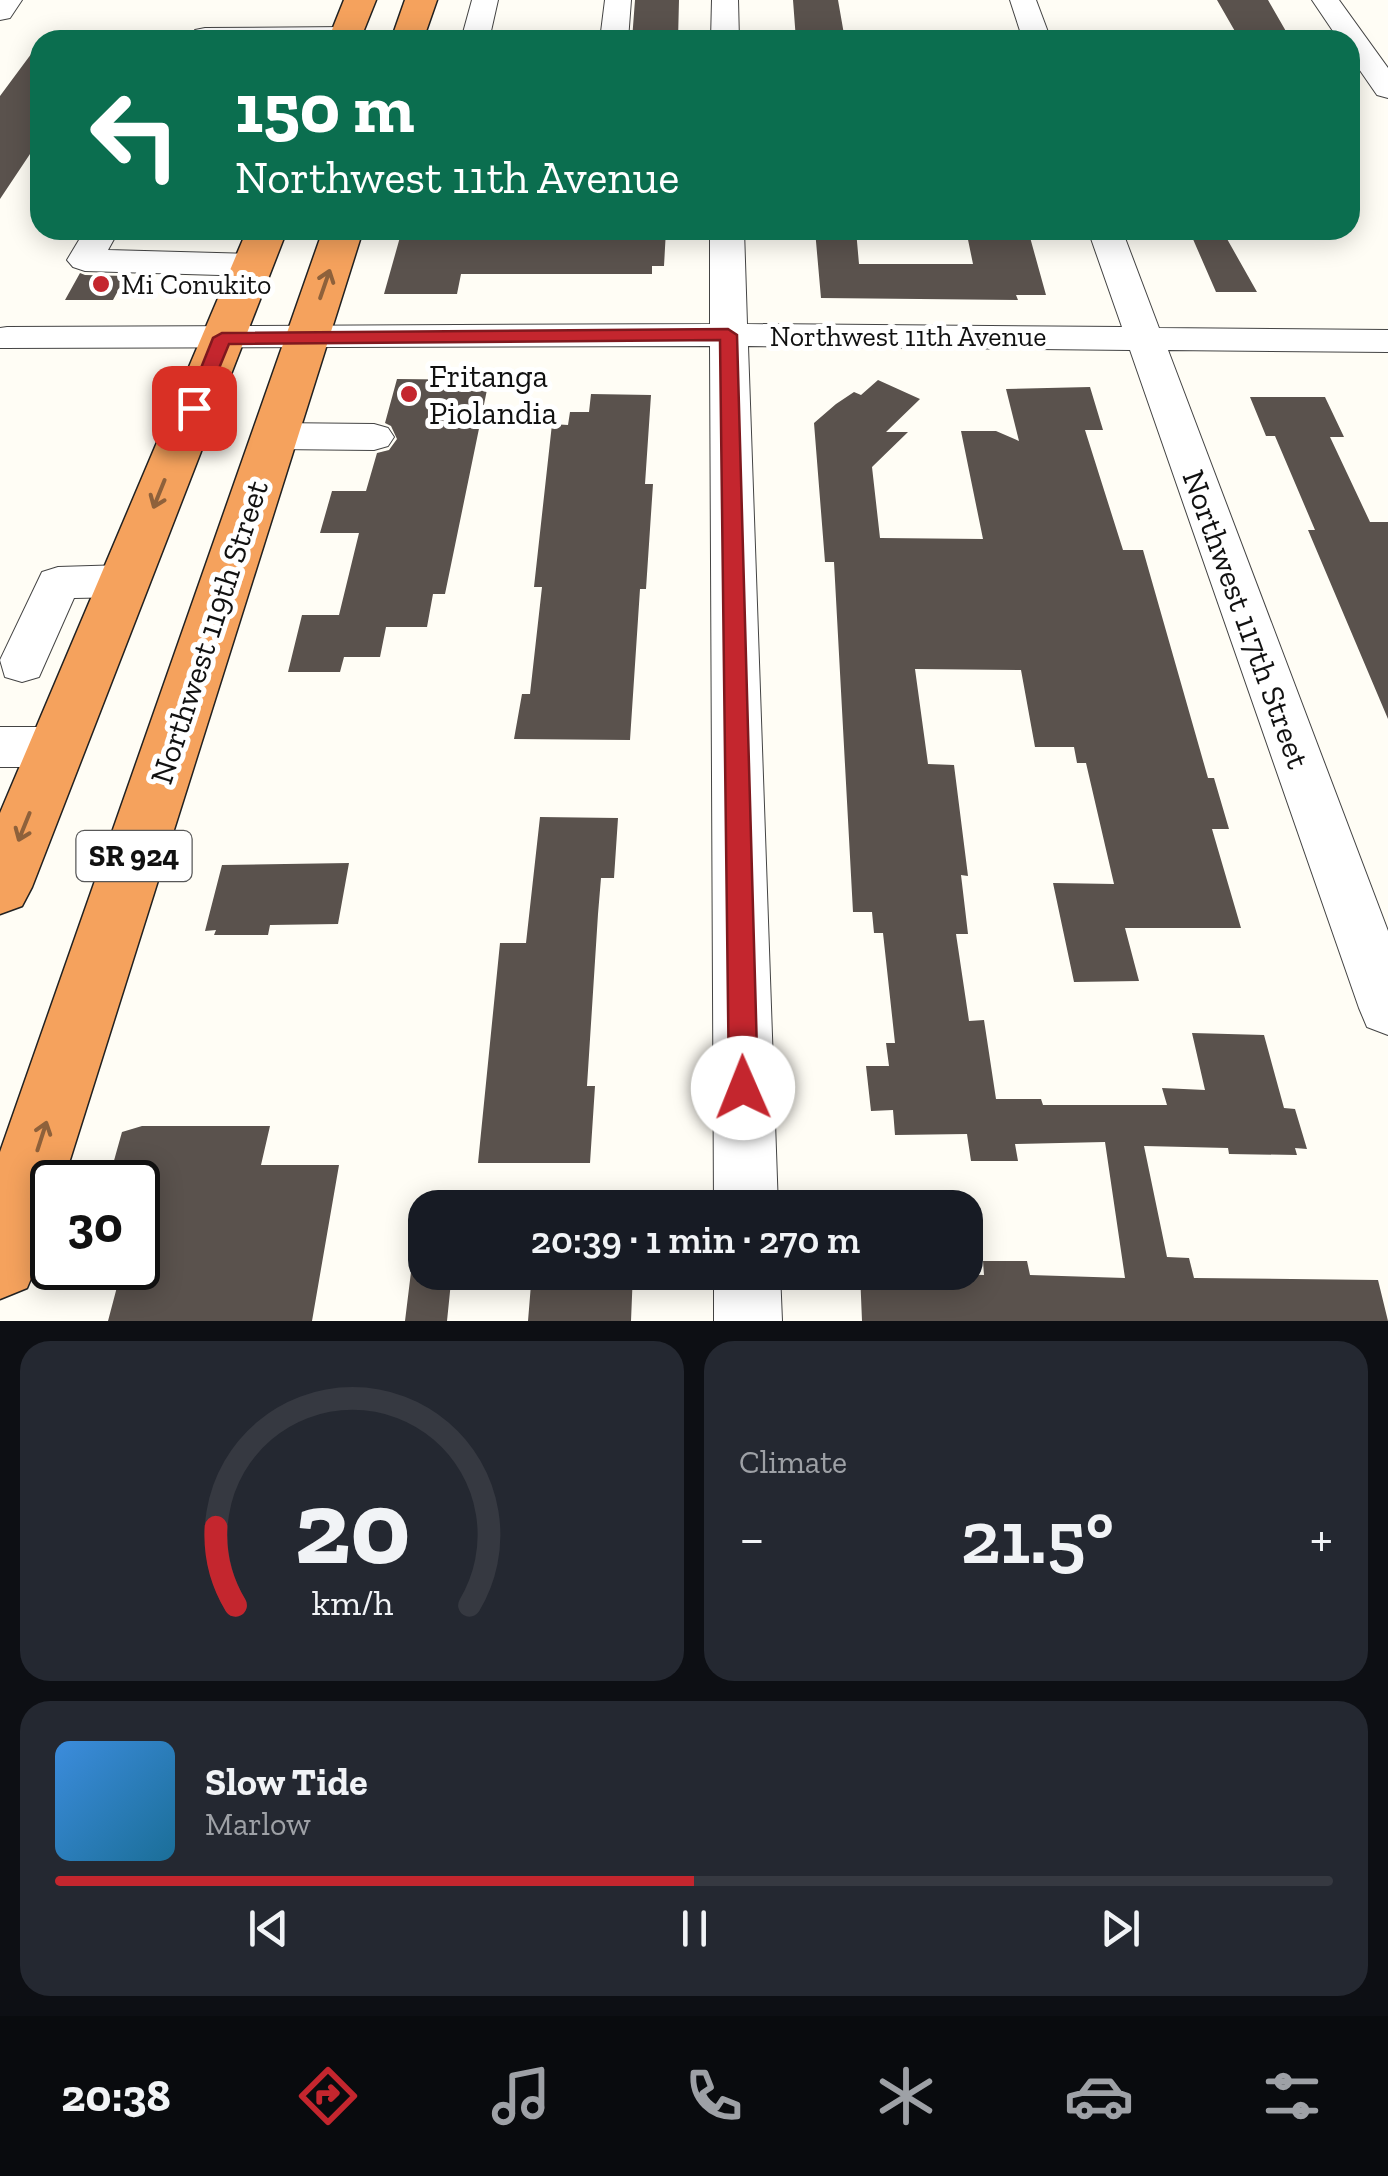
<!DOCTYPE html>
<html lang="en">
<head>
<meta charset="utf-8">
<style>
  :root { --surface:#171b24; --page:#242831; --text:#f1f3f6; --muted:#9ea1a6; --line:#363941; --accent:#c4262e }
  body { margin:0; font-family:"Zilla Slab",serif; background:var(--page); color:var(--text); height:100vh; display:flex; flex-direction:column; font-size:38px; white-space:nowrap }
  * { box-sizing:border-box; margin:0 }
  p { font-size:32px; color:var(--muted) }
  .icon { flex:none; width:55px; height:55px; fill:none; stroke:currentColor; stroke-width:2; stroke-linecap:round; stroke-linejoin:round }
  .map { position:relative; height:1321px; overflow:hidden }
  .drawer { display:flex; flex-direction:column; gap:20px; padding:20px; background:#0d0f14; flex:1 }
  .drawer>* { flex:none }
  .banner { position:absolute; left:30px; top:30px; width:1330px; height:210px; border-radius:30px; box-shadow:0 5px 25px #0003; background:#0b6e4f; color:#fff; overflow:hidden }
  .speed { position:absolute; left:30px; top:1160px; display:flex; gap:20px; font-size:50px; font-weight:700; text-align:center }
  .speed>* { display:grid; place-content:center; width:130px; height:130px; border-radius:50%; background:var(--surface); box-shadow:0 5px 25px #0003; line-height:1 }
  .speed .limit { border:5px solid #111; border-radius:15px; background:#fff; color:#111 }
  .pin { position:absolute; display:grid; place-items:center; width:85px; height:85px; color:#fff; margin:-42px; border-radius:20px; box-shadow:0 5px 15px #0006 }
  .me { position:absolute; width:110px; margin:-55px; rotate:359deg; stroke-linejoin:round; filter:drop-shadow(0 0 8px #0008) }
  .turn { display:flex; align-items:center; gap:35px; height:210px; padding:0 40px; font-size:45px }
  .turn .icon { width:130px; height:130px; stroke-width:2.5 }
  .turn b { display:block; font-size:70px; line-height:85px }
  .big { font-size:75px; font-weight:600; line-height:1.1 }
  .drawer .card { flex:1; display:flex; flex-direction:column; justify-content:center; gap:15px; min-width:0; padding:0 35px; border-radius:30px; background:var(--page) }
  .drawer .dial { align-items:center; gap:0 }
  .dial svg { height:260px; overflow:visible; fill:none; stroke:var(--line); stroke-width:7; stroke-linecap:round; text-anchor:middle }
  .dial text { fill:var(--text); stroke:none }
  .song { display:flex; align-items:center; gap:30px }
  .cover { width:120px; height:120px; border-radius:15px; background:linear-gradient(135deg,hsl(210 70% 55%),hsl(200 70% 35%)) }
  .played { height:10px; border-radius:5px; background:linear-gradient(90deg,var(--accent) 50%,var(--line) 50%) }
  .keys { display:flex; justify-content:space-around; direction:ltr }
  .heat { display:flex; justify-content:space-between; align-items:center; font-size:55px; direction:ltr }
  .drawer .tiles { flex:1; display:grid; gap:20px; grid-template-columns:1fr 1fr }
  .card:last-child { grid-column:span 2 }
  .trip { position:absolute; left:408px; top:1190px; width:575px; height:100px; border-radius:30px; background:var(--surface); box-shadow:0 5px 25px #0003; font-weight:600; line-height:100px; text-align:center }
  .tabs { display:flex; height:160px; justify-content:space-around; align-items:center; background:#090b0e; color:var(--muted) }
  .tabs .icon { width:70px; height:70px }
  .tabs .active { color:var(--accent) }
  .tabs b { font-size:45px; color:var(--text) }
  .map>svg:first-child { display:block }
</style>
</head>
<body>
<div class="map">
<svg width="1388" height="1321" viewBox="0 0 1388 1321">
  <rect width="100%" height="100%" fill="#fffdf5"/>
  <!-- building -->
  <path fill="#5a524d" d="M 635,0 L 679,0 L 678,40 L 632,40 Z
    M 793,0 L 838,0 L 845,40 L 796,40 Z
    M 1217,0 L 1268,0 L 1291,40 L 1240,40 Z
    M 40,42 L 40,139 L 0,199 L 0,96 Z
    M 402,230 L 666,230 L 664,266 L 652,266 L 652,274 L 461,274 L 457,294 L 384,294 Z
    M 815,230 L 856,230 L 859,264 L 973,264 L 966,230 L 1028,230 L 1046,295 L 1016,295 L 1018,300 L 821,298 Z
    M 1189,230 L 1222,230 L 1257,292 L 1216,292 Z
    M 80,273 L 85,275 L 126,276 L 113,300 L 65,300 Z
    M 397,379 L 489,380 L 445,594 L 433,594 L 427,627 L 386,627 L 380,657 L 344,657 L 340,672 L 288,672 L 302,615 L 339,615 L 359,533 L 320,533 L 332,491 L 366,491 L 377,453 L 389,450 L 397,439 L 391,426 L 385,423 Z
    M 878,380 L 920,399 L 886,432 L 908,432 L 872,467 L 880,538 L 983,539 L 961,431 L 996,431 L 1019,441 L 1006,389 L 1090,387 L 1103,430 L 1085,430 L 1123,550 L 1143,550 L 1208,778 L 1214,778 L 1229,829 L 1212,829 L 1241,928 L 1125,928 L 1139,981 L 1074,982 L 1053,883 L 1114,884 L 1086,763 L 1077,763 L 1074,747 L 1035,747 L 1021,670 L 915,669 L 928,764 L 954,765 L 968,876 L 961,875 L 968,934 L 956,934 L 969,1021 L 984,1020 L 996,1099 L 1041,1099 L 1043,1105 L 1167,1105 L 1162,1088 L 1205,1090 L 1192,1033 L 1264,1035 L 1284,1108 L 1295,1109 L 1307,1149 L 1295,1148 L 1297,1155 L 1229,1154 L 1228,1148 L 1144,1146 L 1167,1257 L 1189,1258 L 1194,1278 L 1378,1280 L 1388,1321 L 862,1321 L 860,1272 L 984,1275 L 983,1261 L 1027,1261 L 1030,1275 L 1125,1278 L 1105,1142 L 1015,1144 L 1018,1161 L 971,1161 L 967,1134 L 895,1135 L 893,1110 L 871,1111 L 866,1066 L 889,1066 L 886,1043 L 895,1043 L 883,933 L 874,933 L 872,912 L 853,912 L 834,562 L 825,562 L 814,423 L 836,404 L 854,392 L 861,395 Z
    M 591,394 L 651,395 L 645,484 L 653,484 L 646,589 L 640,589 L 630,740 L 514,739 L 522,694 L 530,694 L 542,587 L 534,587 L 552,424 L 568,425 L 570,412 L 589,412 Z
    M 1250,397 L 1325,397 L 1344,437 L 1330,437 L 1370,522 L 1388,522 L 1388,719 L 1308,530 L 1315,530 L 1275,436 L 1266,436 Z
    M 540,817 L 618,818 L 614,878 L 601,878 L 598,914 L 587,1086 L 595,1086 L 590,1163 L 478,1163 L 500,943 L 526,943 Z
    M 349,863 L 338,924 L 270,925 L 268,935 L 214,935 L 216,930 L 205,931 L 222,865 Z
    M 142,1126 L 270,1126 L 261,1165 L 339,1165 L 312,1321 L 108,1321 L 122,1268 L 138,1268 L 138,1182 L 108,1182 L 122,1132 Z
    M 411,1272 L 452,1272 L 447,1321 L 405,1321 Z
    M 532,1272 L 633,1272 L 631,1321 L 528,1321 Z"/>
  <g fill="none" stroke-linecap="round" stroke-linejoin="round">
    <!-- minor casing -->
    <g stroke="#444" stroke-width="2">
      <path id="minor" d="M 0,0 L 22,0 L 10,18 L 0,20 Z
        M 472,0 L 498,0 L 489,40 L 461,40 Z
        M 605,0 L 631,0 L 628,40 L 600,40 Z
        M 712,0 L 738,0 L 739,40 L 711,40 Z
        M 1010,0 L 1036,0 L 1051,40 L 1023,40 Z
        M 1312,0 L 1339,0 L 1388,68 L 1388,98 L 1377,95 L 1350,56 L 1350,40 L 1339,40 Z
        M 346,27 L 356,29 L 360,35 L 357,40 L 189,40 L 195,30 L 205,28 Z
        M 85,230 L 119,230 L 108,250 L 253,254 L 265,258 L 271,265 L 265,272 L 253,276 L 85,271 L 73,267 L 67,260 Z
        M 710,230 L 744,230 L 747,324 L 1122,327 L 1088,230 L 1122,230 L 1159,328 L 1388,330 L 1388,352 L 1168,350 L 1388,931 L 1388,1035 L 1367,1027 L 1359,1008 L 1130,350 L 748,346 L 778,1208 L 714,1208 L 710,346 L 0,348 L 0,328 L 7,327 L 710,324 Z
        M 274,423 L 374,424 L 388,428 L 394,437 L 388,446 L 374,450 L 274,449 L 260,445 L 254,436 L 260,427 Z
        M 124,565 L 140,570 L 147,581 L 140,592 L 124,597 L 74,598 L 39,677 L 22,682 L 5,677 L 0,660 L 42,572 L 58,567 Z
        M 0,727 L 57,727 L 75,733 L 82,747 L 75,761 L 57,767 L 0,767 Z
        M 714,1272 L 780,1272 L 782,1321 L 714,1321 Z"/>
    </g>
    <!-- highway casing -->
    <g stroke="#222" stroke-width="3">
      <path id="highway" d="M 344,0 L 376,0 L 360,40 L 328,40 Z
        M 405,0 L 437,0 L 423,40 L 391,40 Z
        M 247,230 L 287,230 L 32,887 L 22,906 L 0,914 L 0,813 Z
        M 323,230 L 363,230 L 63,1182 L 52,1182 C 52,1221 42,1253 27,1288 L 0,1299 L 0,1152 Z"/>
    </g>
    <!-- minor -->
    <use href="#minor" fill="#fff" fill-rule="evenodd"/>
    <!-- highway -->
    <use href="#highway" fill="#f5a25d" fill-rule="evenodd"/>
  </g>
  <!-- one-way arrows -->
  <defs><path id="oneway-shaft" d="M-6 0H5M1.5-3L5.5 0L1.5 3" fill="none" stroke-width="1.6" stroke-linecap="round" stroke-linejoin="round" transform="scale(2.5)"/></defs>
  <g stroke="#8e613b">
    <use href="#oneway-shaft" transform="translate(325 284) rotate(-71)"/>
    <use href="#oneway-shaft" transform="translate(159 494) rotate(112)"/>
    <use href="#oneway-shaft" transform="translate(24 827) rotate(112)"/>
    <use href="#oneway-shaft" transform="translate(42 1136) rotate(-72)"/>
  </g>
  <!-- route -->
  <path fill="#c4262e" stroke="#7f191e" stroke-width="2.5" d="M 728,329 L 737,335 L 758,1088 L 754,1098 L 743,1102 L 733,1098 L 729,1088 L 720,340 L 229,344 L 201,412 L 194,414 L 185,408 L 213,338 L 222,333 Z"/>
  <!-- markers -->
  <g fill="#c4262e" stroke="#fff" stroke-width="4">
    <circle cx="101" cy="284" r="10"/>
    <circle cx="409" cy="394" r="10"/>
  </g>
  <g text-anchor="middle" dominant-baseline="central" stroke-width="10" stroke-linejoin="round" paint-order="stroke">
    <!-- far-poi labels -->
    <g font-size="28" fill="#111" stroke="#fff" text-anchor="start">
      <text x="121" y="284">Mi Conukito</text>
    </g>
    <!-- far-street labels -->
    <g font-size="28" fill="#111" stroke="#fff">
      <text x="908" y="336">Northwest 11th Avenue</text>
    </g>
    <!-- shield labels -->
    <rect fill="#fff" stroke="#585858" stroke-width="2.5" x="76.5" y="831" width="115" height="50" rx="8"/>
    <g font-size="30" font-weight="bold" fill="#111">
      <text x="134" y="856">SR 924</text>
    </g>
    <!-- poi labels -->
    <g font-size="32" fill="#111" stroke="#fff" text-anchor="start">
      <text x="429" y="376">Fritanga<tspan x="429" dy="37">Piolandia</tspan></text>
    </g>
    <!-- street labels -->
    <g font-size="32" fill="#111" stroke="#fff">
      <text transform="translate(1246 619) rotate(70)">Northwest 117th Street</text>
      <text transform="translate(209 632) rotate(-72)">Northwest 119th Street</text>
    </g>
  </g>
</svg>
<div class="speed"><div class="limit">30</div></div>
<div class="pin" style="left:194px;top:408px;background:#d93025"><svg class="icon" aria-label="arrive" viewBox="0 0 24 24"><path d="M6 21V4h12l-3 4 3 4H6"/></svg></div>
<svg class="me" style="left:743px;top:1088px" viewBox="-20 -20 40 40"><circle r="19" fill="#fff"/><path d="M0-13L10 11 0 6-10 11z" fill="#c4262e"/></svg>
<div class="trip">20:39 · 1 min · 270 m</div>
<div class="banner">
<div class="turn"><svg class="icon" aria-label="left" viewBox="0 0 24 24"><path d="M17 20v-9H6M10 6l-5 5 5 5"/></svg><div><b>150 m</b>Northwest 11th Avenue</div></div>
</div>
</div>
<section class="drawer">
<div class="tiles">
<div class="card dial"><svg viewBox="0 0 100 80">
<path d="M14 69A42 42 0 1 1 86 69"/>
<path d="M14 69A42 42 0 0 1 8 45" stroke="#c4262e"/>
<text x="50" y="56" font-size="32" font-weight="700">20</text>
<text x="50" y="72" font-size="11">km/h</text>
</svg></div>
<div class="card"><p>Climate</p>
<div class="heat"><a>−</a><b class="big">21.5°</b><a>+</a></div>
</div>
<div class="card">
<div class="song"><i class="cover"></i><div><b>Slow Tide</b><p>Marlow</p></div></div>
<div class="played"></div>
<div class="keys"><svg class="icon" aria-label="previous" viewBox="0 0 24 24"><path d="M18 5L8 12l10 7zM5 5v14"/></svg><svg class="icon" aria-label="pause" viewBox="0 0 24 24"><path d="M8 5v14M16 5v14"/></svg><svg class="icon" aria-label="next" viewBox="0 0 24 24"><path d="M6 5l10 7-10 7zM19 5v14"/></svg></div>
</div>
</div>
</section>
<nav class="tabs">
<b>20:38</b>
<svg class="icon active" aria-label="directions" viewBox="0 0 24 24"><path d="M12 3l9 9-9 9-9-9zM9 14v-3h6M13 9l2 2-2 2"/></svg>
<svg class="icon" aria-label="music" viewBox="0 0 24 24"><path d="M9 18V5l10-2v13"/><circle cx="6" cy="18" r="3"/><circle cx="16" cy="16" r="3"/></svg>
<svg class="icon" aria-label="phone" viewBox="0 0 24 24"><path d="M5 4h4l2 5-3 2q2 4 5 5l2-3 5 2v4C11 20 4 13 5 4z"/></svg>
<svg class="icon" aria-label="climate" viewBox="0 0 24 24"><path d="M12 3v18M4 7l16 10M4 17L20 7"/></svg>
<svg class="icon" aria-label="car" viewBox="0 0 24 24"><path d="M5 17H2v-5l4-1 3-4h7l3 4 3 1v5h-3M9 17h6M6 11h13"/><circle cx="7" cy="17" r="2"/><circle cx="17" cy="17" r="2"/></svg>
<svg class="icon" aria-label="filters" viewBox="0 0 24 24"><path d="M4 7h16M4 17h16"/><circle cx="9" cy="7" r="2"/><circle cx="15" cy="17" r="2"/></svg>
</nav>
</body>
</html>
